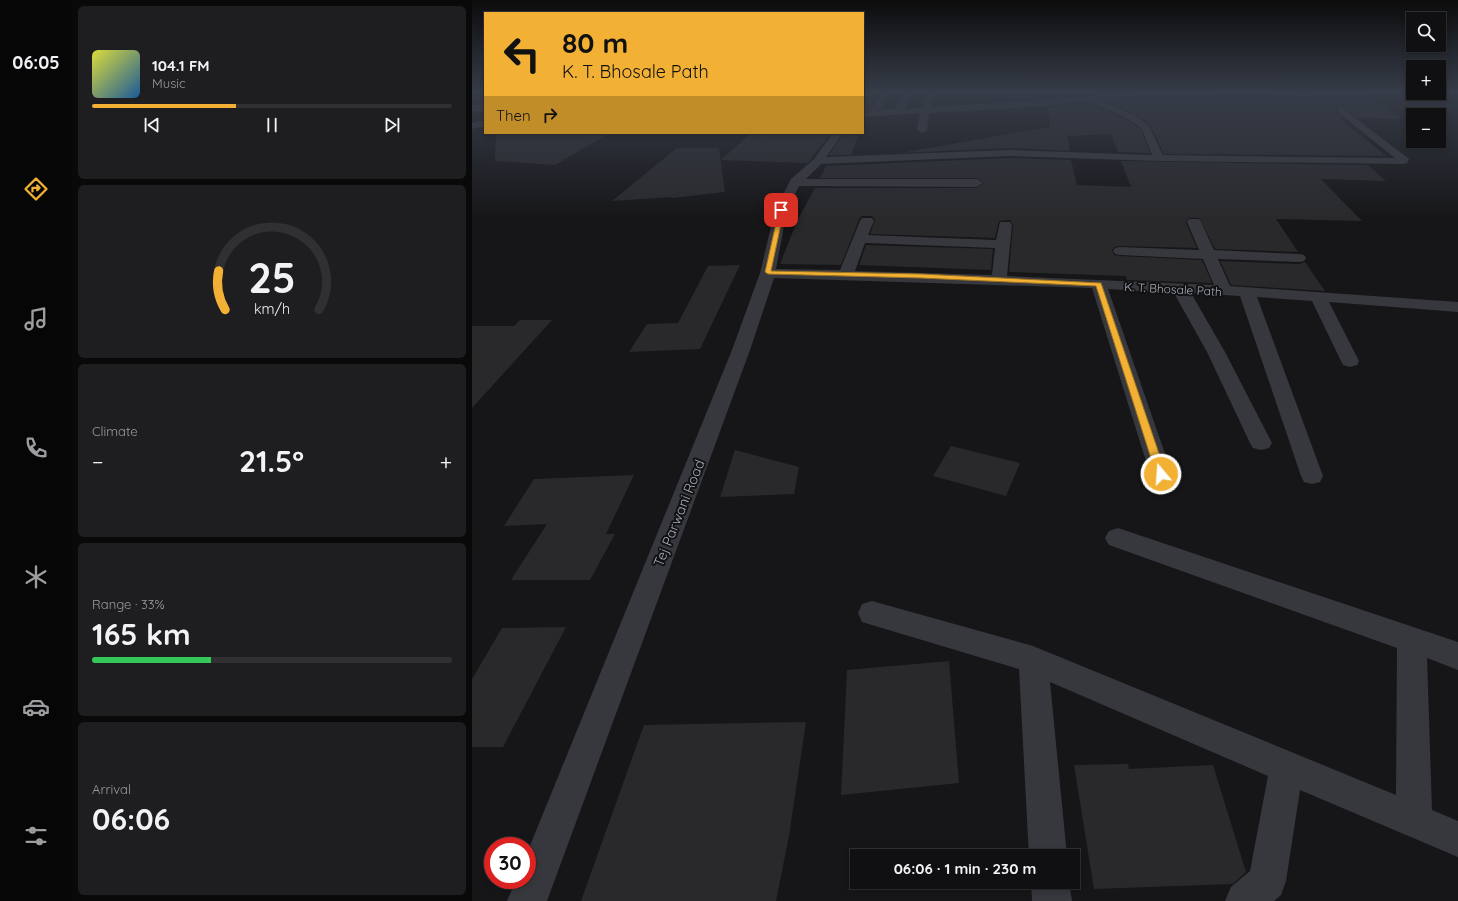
<!DOCTYPE html>
<html lang="en">
<head>
<meta charset="utf-8">
<style>
  :root { --surface:#101012; --page:#1e1e20; --text:#f1f3f6; --muted:#9c9d9f; --line:#303032; --accent:#f2b134 }
  body { margin:0; font-family:Quicksand,sans-serif; background:var(--page); color:var(--text); height:100vh; display:flex; flex-direction:column; font-size:15px; white-space:nowrap }
  * { box-sizing:border-box; margin:0 }
  p { font-size:13px; color:var(--muted) }
  .icon { flex:none; width:22px; height:22px; fill:none; stroke:currentColor; stroke-width:2; stroke-linecap:round; stroke-linejoin:round }
  .map { position:relative; flex:1; overflow:hidden }
  .side { display:flex; flex-direction:column; gap:6px; padding:6px; background:#09090a; width:400px }
  .side>* { flex:none }
  .top-card { position:absolute; left:12px; top:12px; width:380px; height:122px; border-radius:0px; box-shadow:0 2px 6px #0003,0 0 0 1px var(--line); background:#f2b134; color:#111; overflow:hidden }
  .fabs { position:absolute; left:934px; top:12px; display:grid; gap:8px }
  .fabs a { display:grid; place-items:center; width:40px; height:40px; border-radius:0px; background:var(--surface); box-shadow:0 2px 6px #0003,0 0 0 1px var(--line); font-size:20px }
  .speed { position:absolute; left:12px; top:837px; display:flex; gap:8px; font-size:20px; font-weight:700; text-align:center }
  .speed>* { display:grid; place-content:center; width:52px; height:52px; border-radius:50%; background:var(--surface); box-shadow:0 2px 6px #0003,0 0 0 1px var(--line); line-height:1 }
  .speed .limit { border:6px solid #d22; background:#fff; color:#111 }
  .pin { position:absolute; display:grid; place-items:center; width:34px; height:34px; color:#fff; margin:-17px; border-radius:8px; box-shadow:0 2px 6px #0006 }
  .me { position:absolute; width:44px; margin:-22px; rotate:342deg; stroke-linejoin:round; filter:drop-shadow(0 0 3px #0008) }
  .turn { display:flex; align-items:center; gap:14px; height:84px; padding:0 12px; font-size:18px }
  .turn .icon { width:52px; height:52px; stroke-width:2.5 }
  .turn b { display:block; font-size:28px; line-height:34px }
  .then { display:flex; align-items:center; height:38px; padding:0 12px; background:#0003; gap:8px; font-size:15px }
  .big { font-size:30px; font-weight:700; line-height:1.1 }
  .side .card { flex:1; display:flex; flex-direction:column; justify-content:center; gap:6px; min-width:0; padding:0 14px; border-radius:6px; background:var(--page) }
  .side .dial { align-items:center; gap:0 }
  .dial svg { height:104px; overflow:visible; fill:none; stroke:var(--line); stroke-width:7; stroke-linecap:round; text-anchor:middle }
  .dial text { fill:var(--text); stroke:none }
  .song { display:flex; align-items:center; gap:12px }
  .cover { width:48px; height:48px; border-radius:6px; background:linear-gradient(135deg,hsl(60 70% 55%),hsl(210 70% 35%)) }
  .played { height:4px; border-radius:2px; background:linear-gradient(90deg,var(--accent) 40%,var(--line) 40%) }
  .keys { display:flex; justify-content:space-around; direction:ltr }
  .heat { display:flex; justify-content:space-between; align-items:center; font-size:22px; direction:ltr }
  .charge { height:6px; border-radius:3px; background:linear-gradient(90deg,#34c759 33%,var(--line) 0) }
  .trip { position:absolute; left:378px; top:849px; width:230px; height:40px; border-radius:0px; background:var(--surface); box-shadow:0 2px 6px #0003,0 0 0 1px var(--line); font-weight:700; line-height:40px; text-align:center }
  main { display:flex; flex:1; min-height:0 }
  .menu { display:flex; flex-direction:column; width:72px; justify-content:space-around; align-items:center; background:#060607; color:var(--muted) }
  .menu .icon { width:28px; height:28px }
  .menu .active { color:var(--accent) }
  .menu b { font-size:18px; color:var(--text) }
  .map>svg:first-child { display:block }
</style>
</head>
<body>
<main>
<nav class="menu">
<b>06:05</b>
<svg class="icon active" aria-label="directions" viewBox="0 0 24 24"><path d="M12 3l9 9-9 9-9-9zM9 14v-3h6M13 9l2 2-2 2"/></svg>
<svg class="icon" aria-label="music" viewBox="0 0 24 24"><path d="M9 18V5l10-2v13"/><circle cx="6" cy="18" r="3"/><circle cx="16" cy="16" r="3"/></svg>
<svg class="icon" aria-label="phone" viewBox="0 0 24 24"><path d="M5 4h4l2 5-3 2q2 4 5 5l2-3 5 2v4C11 20 4 13 5 4z"/></svg>
<svg class="icon" aria-label="climate" viewBox="0 0 24 24"><path d="M12 3v18M4 7l16 10M4 17L20 7"/></svg>
<svg class="icon" aria-label="car" viewBox="0 0 24 24"><path d="M5 17H2v-5l4-1 3-4h7l3 4 3 1v5h-3M9 17h6M6 11h13"/><circle cx="7" cy="17" r="2"/><circle cx="17" cy="17" r="2"/></svg>
<svg class="icon" aria-label="filters" viewBox="0 0 24 24"><path d="M4 7h16M4 17h16"/><circle cx="9" cy="7" r="2"/><circle cx="15" cy="17" r="2"/></svg>
</nav>
<section class="side">
<div class="card">
<div class="song"><i class="cover"></i><div><b>104.1 FM</b><p>Music</p></div></div>
<div class="played"></div>
<div class="keys"><svg class="icon" aria-label="previous" viewBox="0 0 24 24"><path d="M18 5L8 12l10 7zM5 5v14"/></svg><svg class="icon" aria-label="pause" viewBox="0 0 24 24"><path d="M8 5v14M16 5v14"/></svg><svg class="icon" aria-label="next" viewBox="0 0 24 24"><path d="M6 5l10 7-10 7zM19 5v14"/></svg></div>
</div>
<div class="card dial"><svg viewBox="0 0 100 80">
<path d="M14 69A42 42 0 1 1 86 69"/>
<path d="M14 69A42 42 0 0 1 9 39" stroke="#f2b134"/>
<text x="50" y="56" font-size="32" font-weight="700">25</text>
<text x="50" y="72" font-size="11">km/h</text>
</svg></div>
<div class="card"><p>Climate</p>
<div class="heat"><a>−</a><b class="big">21.5°</b><a>+</a></div>
</div>
<div class="card"><p>Range · 33%</p><b class="big">165 km</b><div class="charge"></div></div>
<div class="card"><p>Arrival</p><b class="big">06:06</b></div>
</section>
<div class="map">
<svg width="986" height="901" viewBox="0 0 986 901">
  <rect width="100%" height="100%" fill="#161618"/>
  <!-- building -->
  <path fill="#29292c" d="M 398,93 L 405,93 L 397,110 L 391,110 L 391,100 L 395,99 Z
    M 670,93 L 742,93 L 760,100 L 798,98 L 798,93 L 820,93 L 822,96 L 834,99 L 839,96 L 837,93 L 892,93 L 930,119 L 885,118 L 870,106 L 865,107 L 865,113 L 870,117 L 868,119 L 914,156 L 692,154 L 678,125 L 665,115 L 634,101 L 665,97 Z
    M 617,103 L 657,121 L 669,130 L 678,153 L 646,152 L 639,134 L 595,136 L 598,151 L 537,148 L 428,153 L 578,127 L 577,107 Z
    M 24,133 L 138,133 L 83,165 L 23,161 Z
    M 279,133 L 357,135 L 359,133 L 336,163 L 249,160 Z
    M 372,133 L 388,133 L 379,155 L 357,155 Z
    M 205,148 L 247,148 L 253,192 L 200,198 L 200,197 L 140,201 Z
    M 537,158 L 599,160 L 605,185 L 659,187 L 649,161 L 896,165 L 914,181 L 849,179 L 890,221 L 804,219 L 826,252 L 743,249 L 727,218 L 717,218 L 714,223 L 725,248 L 648,246 L 643,247 L 640,250 L 642,255 L 648,256 L 730,260 L 740,283 L 655,280 L 654,276 L 537,272 L 541,225 L 538,220 L 527,221 L 523,238 L 398,234 L 403,220 L 400,216 L 390,216 L 387,220 L 369,265 L 308,264 L 325,221 L 343,188 L 505,188 L 512,183 L 505,178 L 348,178 L 354,166 Z
    M 394,245 L 521,249 L 519,270 L 387,265 Z
    M 748,261 L 827,264 L 833,262 L 853,291 L 759,285 Z
    M 268,265 L 228,349 L 157,352 L 175,324 L 206,323 L 236,266 Z
    M 48,320 L 80,320 L 0,408 L 0,326 L 42,326 Z
    M 479,446 L 548,463 L 534,496 L 461,476 Z
    M 263,450 L 327,467 L 322,494 L 248,497 Z
    M 162,475 L 134,534 L 143,534 L 118,580 L 39,580 L 75,524 L 32,526 L 62,479 Z
    M 94,627 L 31,747 L 0,747 L 0,679 L 30,628 Z
    M 477,661 L 487,783 L 369,795 L 375,670 Z
    M 334,722 L 317,836 L 304,901 L 109,901 L 172,725 Z
    M 656,764 L 657,769 L 741,765 L 774,872 L 761,884 L 622,889 L 602,765 Z"/>
  <g fill="none" stroke-linecap="round" stroke-linejoin="round">
    <!-- minor -->
    <path fill="#37383d" fill-rule="evenodd" d="M 391,93 L 397,93 L 394,98 L 391,99 Z
      M 410,93 L 418,93 L 407,110 L 423,109 L 433,93 L 441,93 L 432,109 L 450,108 L 457,93 L 465,93 L 459,107 L 573,100 L 643,93 L 669,93 L 665,96 L 628,100 L 664,116 L 677,126 L 691,155 L 923,158 L 866,112 L 866,108 L 869,107 L 937,159 L 935,163 L 931,164 L 687,161 L 537,156 L 349,164 L 334,179 L 505,179 L 511,183 L 505,187 L 327,186 L 315,210 L 304,269 L 368,270 L 388,221 L 390,218 L 400,218 L 402,221 L 396,235 L 524,240 L 528,222 L 538,222 L 540,225 L 535,276 L 742,285 L 731,259 L 648,255 L 643,254 L 641,251 L 643,248 L 648,247 L 727,250 L 715,222 L 717,219 L 727,219 L 729,222 L 742,250 L 827,254 L 832,255 L 834,258 L 832,261 L 827,262 L 746,259 L 758,286 L 986,302 L 986,312 L 857,302 L 887,361 L 885,365 L 878,367 L 871,365 L 869,361 L 840,301 L 785,297 L 851,476 L 848,482 L 840,484 L 832,482 L 829,476 L 768,296 L 719,293 L 753,352 L 800,443 L 797,448 L 789,450 L 781,448 L 778,443 L 735,352 L 702,293 L 636,289 L 700,474 L 697,480 L 689,482 L 681,480 L 678,474 L 620,288 L 302,278 L 278,350 L 75,901 L 35,901 L 44,880 L 55,880 L 55,853 L 260,350 L 288,273 L 303,210 L 319,179 L 342,159 L 361,133 L 371,133 L 354,157 L 537,150 L 680,155 L 670,129 L 658,120 L 617,101 L 573,106 L 457,113 L 455,130 L 450,133 L 445,130 L 448,113 L 391,117 L 391,111 L 398,111 ZM 393,243 L 523,248 L 520,275 L 383,271 Z
      M 821,93 L 835,93 L 838,95 L 834,98 L 822,95 Z
      M 0,105 L 13,106 L 13,112 L 0,111 Z
      M 13,120 L 13,126 L 0,129 L 0,123 Z
      M 646,528 L 986,642 L 986,670 L 955,658 L 960,810 L 986,821 L 986,857 L 828,790 L 814,881 L 809,895 L 802,901 L 753,901 L 759,887 L 778,871 L 796,776 L 578,682 L 595,856 L 557,856 L 547,669 L 390,622 L 386,613 L 390,604 L 400,601 L 561,646 L 924,795 L 925,648 L 637,545 L 633,538 L 637,531 Z
      M 559,882 L 597,882 L 600,901 L 560,901 Z"/>
  </g>
  <!-- sky -->
  <linearGradient id="sky" x2="0" y2="1"><stop stop-color="#0c0c0d"/><stop offset="0.42" stop-color="#363c48"/><stop offset="1" stop-color="#363c48" stop-opacity="0"/></linearGradient>
  <rect width="986" height="219" fill="url(#sky)"/>
  <!-- route -->
  <path fill="#f2b134" stroke="#9d7322" d="M 309,209 L 312,210 L 299,271 L 449,274 L 629,283 L 694,474 L 693,477 L 689,478 L 684,474 L 624,286 L 449,278 L 296,274 L 293,272 L 307,210 Z"/>
  <g text-anchor="middle" dominant-baseline="central" stroke-width="4" stroke-linejoin="round" paint-order="stroke">
    <!-- far-street labels -->
    <g font-size="12" fill="#a8adb8" stroke="#111113">
      <text transform="translate(701 289) rotate(3)">K. T. Bhosale Path</text>
    </g>
    <!-- street labels -->
    <g font-size="14" fill="#a8adb8" stroke="#111113">
      <text transform="translate(207 513) rotate(-68)">Tej Parwani Road</text>
    </g>
  </g>
</svg>
<div class="fabs">
<a><svg class="icon" aria-label="search" viewBox="0 0 24 24"><circle cx="10" cy="10" r="6"/><path d="M15 15l6 6"/></svg></a>
<a>+</a>
<a>−</a>
</div>
<div class="speed"><div class="limit">30</div></div>
<div class="pin" style="left:309px;top:210px;background:#d93025"><svg class="icon" aria-label="arrive" viewBox="0 0 24 24"><path d="M6 21V4h12l-3 4 3 4H6"/></svg></div>
<svg class="me" style="left:689px;top:474px" viewBox="-20 -20 40 40"><circle r="17" fill="#f2b134" stroke="#fff" stroke-width="3"/><path d="M0-11L8 9 0 5-8 9z" fill="#fff"/></svg>
<div class="trip">06:06 · 1 min · 230 m</div>
<div class="top-card">
<div class="turn"><svg class="icon" aria-label="left" viewBox="0 0 24 24"><path d="M17 20v-9H6M10 6l-5 5 5 5"/></svg><div><b>80 m</b>K. T. Bhosale Path</div></div>
<div class="then">Then<svg class="icon" aria-label="right" viewBox="0 0 24 24"><path d="M7 20v-9h11M14 6l5 5-5 5"/></svg></div>
</div>
</div>
</main>
</body>
</html>
